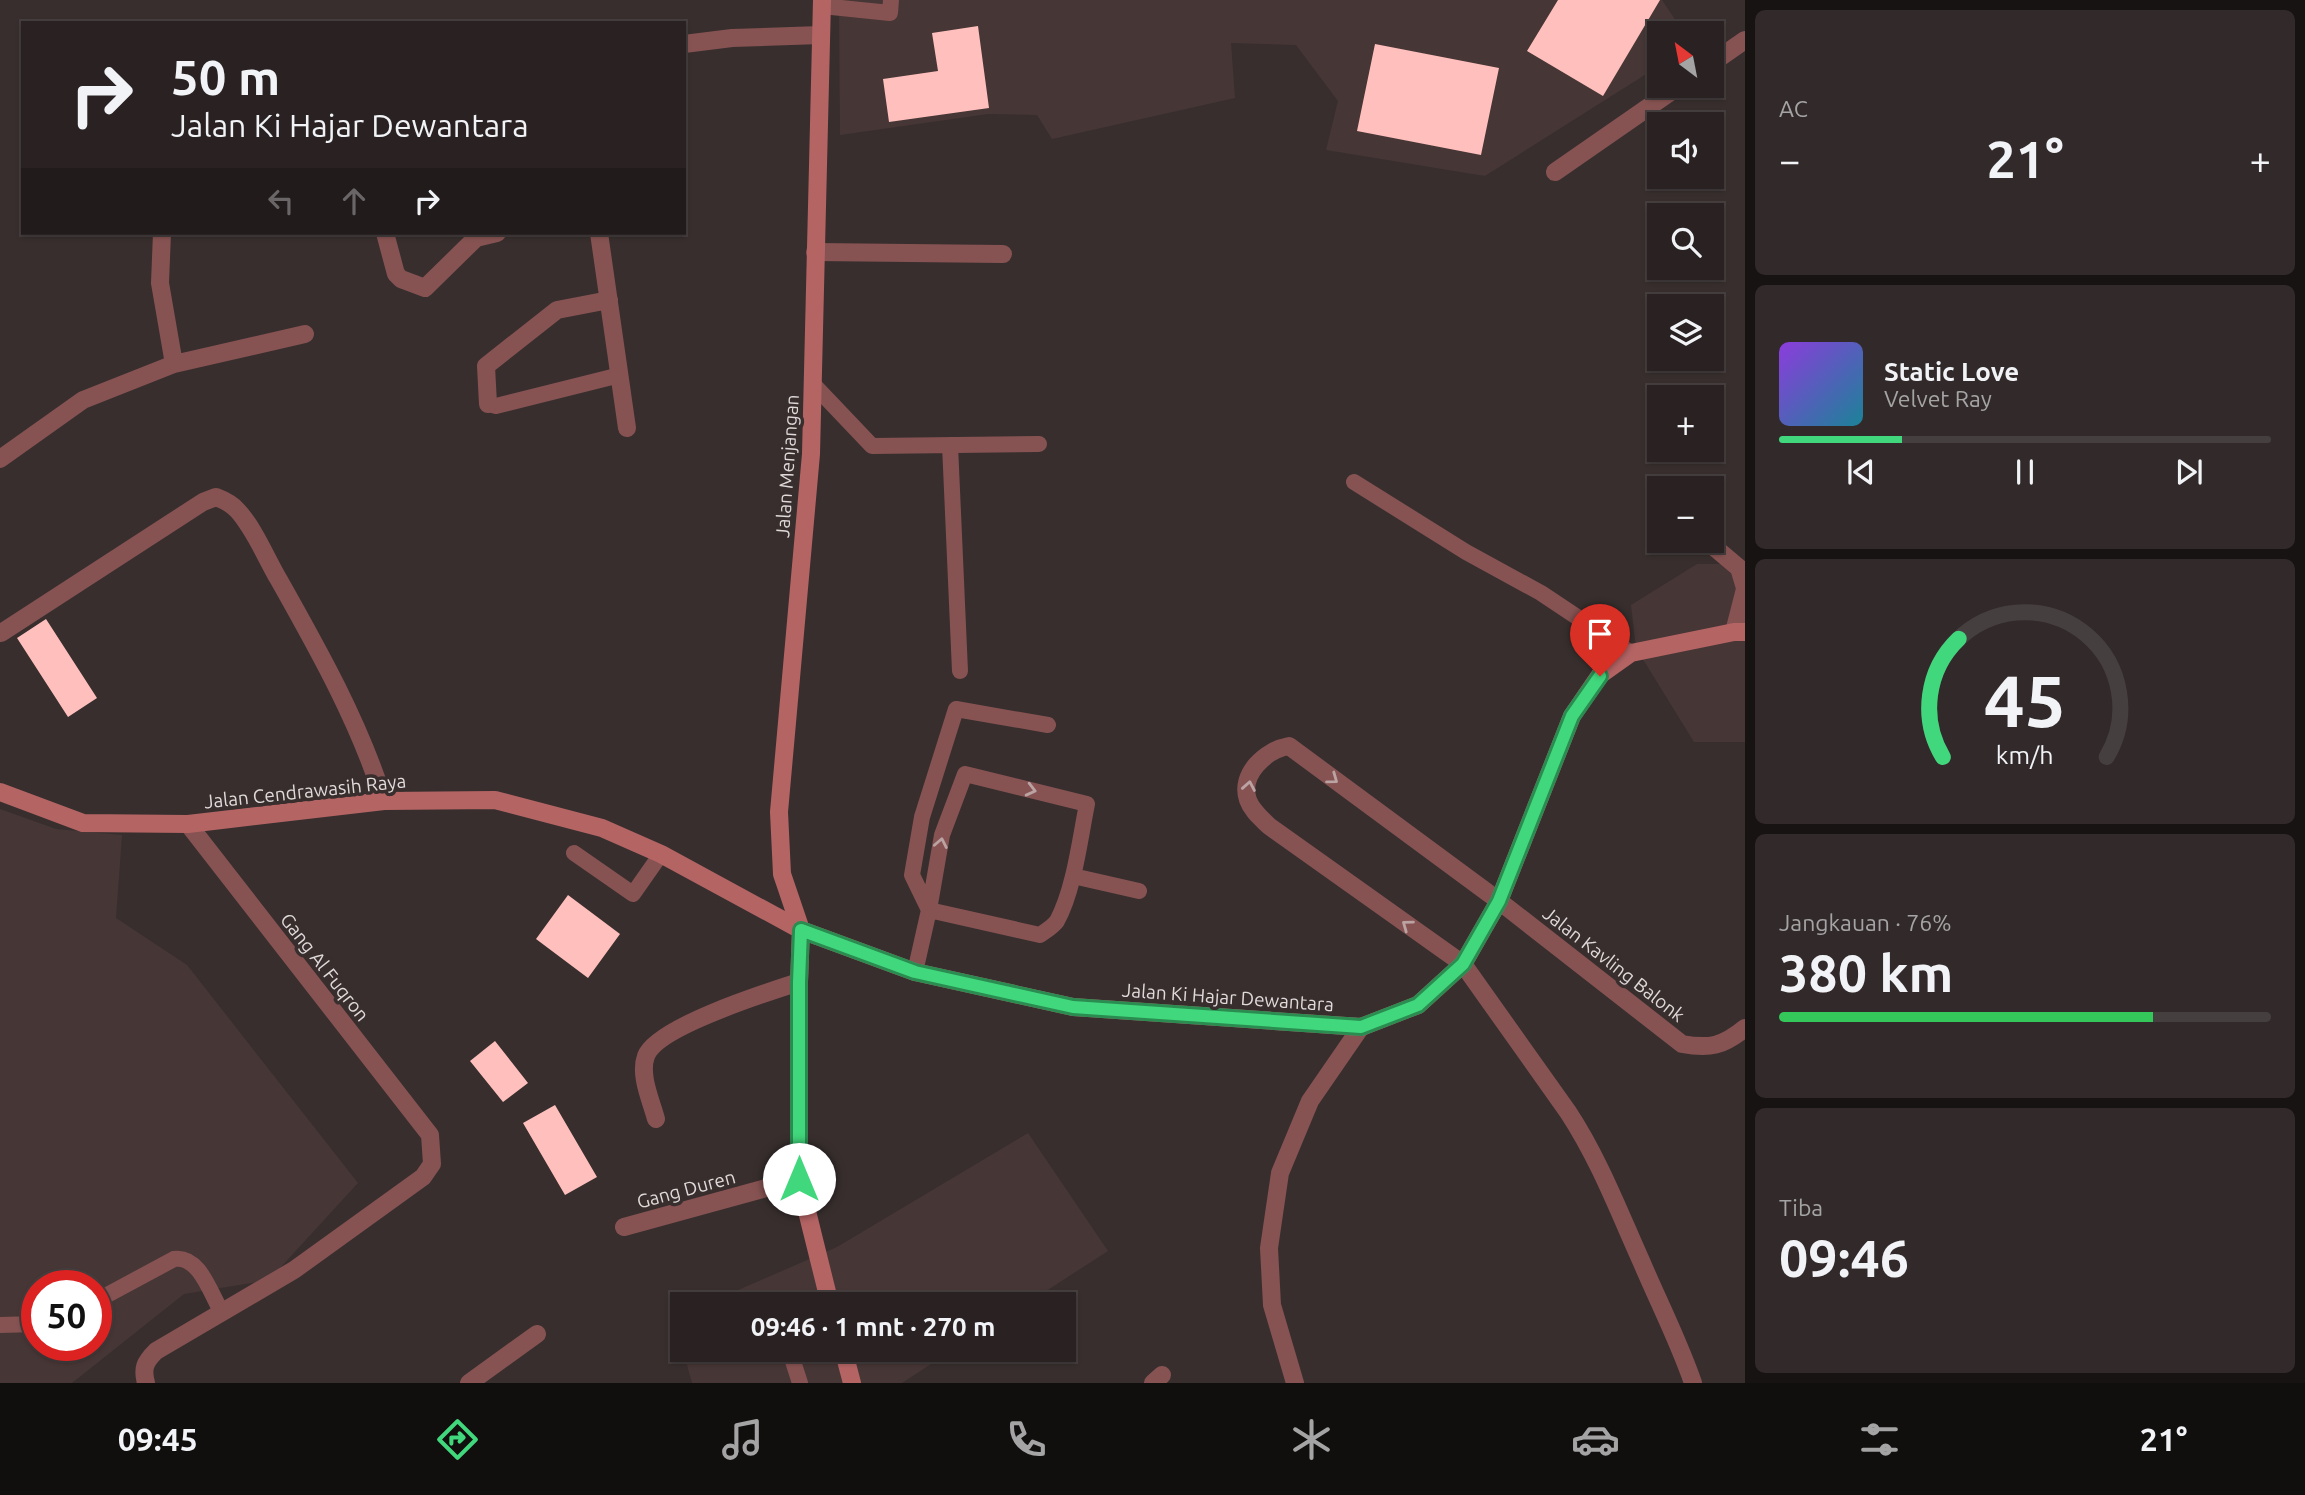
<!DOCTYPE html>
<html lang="id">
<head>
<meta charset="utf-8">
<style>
  :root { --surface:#2a2222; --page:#322a2a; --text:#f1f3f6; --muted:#a5a4a5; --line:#463f40; --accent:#41d77c }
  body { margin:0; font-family:Ubuntu,sans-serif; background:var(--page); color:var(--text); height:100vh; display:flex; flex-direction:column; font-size:26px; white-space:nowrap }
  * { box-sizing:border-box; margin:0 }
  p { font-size:23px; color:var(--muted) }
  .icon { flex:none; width:38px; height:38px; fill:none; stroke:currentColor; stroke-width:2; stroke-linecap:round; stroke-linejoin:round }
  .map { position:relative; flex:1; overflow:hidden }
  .details { display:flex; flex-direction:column; gap:10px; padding:10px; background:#171313; width:560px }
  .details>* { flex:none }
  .top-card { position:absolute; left:21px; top:21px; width:665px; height:214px; border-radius:0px; box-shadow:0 2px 5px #0004,0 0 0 2px var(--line); background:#2a2222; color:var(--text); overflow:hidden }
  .needle { width:46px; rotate:328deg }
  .tools { position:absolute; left:1647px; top:21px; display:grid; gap:14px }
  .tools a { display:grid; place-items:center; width:77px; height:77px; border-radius:0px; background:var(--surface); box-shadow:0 2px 5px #0004,0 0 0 2px var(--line); font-size:35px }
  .speed { position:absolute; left:21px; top:1270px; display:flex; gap:14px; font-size:35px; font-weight:700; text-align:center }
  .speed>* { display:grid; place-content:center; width:91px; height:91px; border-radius:50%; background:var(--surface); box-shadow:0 2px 5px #0004,0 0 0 2px var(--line); line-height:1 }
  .speed .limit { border:10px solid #d22; background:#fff; color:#111 }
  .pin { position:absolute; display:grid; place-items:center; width:60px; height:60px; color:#fff; margin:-72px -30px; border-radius:50% 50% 50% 0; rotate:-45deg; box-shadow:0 0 7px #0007 }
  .pin .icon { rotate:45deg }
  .me { position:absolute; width:77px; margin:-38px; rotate:0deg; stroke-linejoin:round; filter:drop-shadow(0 0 5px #0008) }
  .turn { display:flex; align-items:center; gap:24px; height:147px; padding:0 35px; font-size:32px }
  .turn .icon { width:91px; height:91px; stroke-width:2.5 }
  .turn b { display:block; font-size:49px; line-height:60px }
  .lanes { display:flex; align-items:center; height:66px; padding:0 35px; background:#0003; justify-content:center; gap:35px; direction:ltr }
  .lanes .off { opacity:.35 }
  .big { font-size:52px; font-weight:700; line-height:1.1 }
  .details .tile { flex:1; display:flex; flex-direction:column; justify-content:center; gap:10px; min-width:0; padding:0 24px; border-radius:10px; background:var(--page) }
  .details .dial { align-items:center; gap:0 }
  .dial svg { height:182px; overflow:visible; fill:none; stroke:var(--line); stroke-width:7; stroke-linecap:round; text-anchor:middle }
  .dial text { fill:var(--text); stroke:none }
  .song { display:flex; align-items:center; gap:21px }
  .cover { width:84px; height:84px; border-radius:10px; background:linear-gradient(135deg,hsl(270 70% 55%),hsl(190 70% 35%)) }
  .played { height:7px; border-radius:4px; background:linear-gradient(90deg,var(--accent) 25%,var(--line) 25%) }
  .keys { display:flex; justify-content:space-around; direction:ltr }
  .heat { display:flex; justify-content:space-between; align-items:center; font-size:38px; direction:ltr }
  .charge { height:10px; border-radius:5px; background:linear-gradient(90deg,#34c759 76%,var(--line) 0) }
  .trip { position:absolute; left:670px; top:1292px; width:406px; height:70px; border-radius:0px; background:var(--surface); box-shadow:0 2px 5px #0004,0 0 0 2px var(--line); font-weight:700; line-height:70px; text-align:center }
  .tabs { display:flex; height:112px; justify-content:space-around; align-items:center; background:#110e0e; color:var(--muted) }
  .tabs .icon { width:49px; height:49px }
  .tabs .selected { color:var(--accent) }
  .tabs b { font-size:32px; color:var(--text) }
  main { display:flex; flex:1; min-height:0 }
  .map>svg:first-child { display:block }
</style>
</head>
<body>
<main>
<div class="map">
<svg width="1745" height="1383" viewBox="0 0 1745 1383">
  <rect width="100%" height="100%" fill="#382e2e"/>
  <!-- built -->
  <path fill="#473636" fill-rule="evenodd" d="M 839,0 L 1662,0 L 1684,33 L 1659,33 L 1659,66 L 1485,176 L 1326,150 L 1338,101 L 1296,45 L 1231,43 L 1235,98 L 1052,139 L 1037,115 L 988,114 L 840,135 Z
    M 1697,564 L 1745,564 L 1745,742 L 1694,742 L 1636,648 L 1631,605 Z
    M 0,809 L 56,829 L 122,835 L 116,918 L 187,965 L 358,1183 L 269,1280 L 184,1294 L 72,1383 L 0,1383 ZM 37,1286 L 96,1286 L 96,1346 L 37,1346 Z
    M 1028,1133 L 1108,1251 L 1026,1304 L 706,1304 L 837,1247 Z
    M 682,1314 L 682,1349 L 954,1349 L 902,1383 L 692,1383 L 674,1318 Z"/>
  <!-- building -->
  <path fill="#ffbfbc" d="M 1558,0 L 1660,0 L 1603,96 L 1527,51 Z
    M 978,26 L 989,108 L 889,122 L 883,79 L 938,71 L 932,33 Z
    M 1375,44 L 1499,68 L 1481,155 L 1357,131 Z
    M 46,619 L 97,698 L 68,717 L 17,638 Z
    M 568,895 L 620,934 L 588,978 L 536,939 Z
    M 495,1041 L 528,1083 L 503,1102 L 470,1061 Z
    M 555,1105 L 597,1177 L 565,1195 L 523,1123 Z"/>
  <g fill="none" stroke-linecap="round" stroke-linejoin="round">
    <!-- service -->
    <path stroke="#865352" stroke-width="16" d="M 822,6 L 890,13 L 891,0
      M 813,384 L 872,446 L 1039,444
      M 488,404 L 496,406 L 620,375
      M 950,445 L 960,671
      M 1354,482 L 1466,552 L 1541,593 L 1631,653
      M 574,853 L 633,894 L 661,854
      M 1073,876 L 1139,891
      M 929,910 L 912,875 L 922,817 L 956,709 L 1048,725
      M 915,972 L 929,910 L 942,835 L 965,774 L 1087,804 C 1080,839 1074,890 1057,921 C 1053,927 1045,931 1040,935 L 929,910
      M 96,1301 L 174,1259 C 199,1255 210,1292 221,1311
      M 806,1304 L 827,1295
      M 0,1325 L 37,1324
      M 789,1349 L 800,1383"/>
    <!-- minor -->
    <path stroke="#865352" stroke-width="18" d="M 684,44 L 732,38 L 821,35
      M 1712,63 L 1745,40
      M 1555,172 L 1679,86
      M 162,233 L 160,283 L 174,364
      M 385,233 L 396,274 L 401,279 L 425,288 L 476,238 L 497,233
      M 599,233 L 627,428
      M 815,252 L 1003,254
      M 488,404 L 486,366 L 557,310 L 609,300
      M 0,459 L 83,400 L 174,364 L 305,334
      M 1707,541 L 1739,568 L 1745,588
      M 1734,632 L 1745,589
      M 1,633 L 203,502 L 216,497 C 224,500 232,504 238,511 C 255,530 266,558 279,580 C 319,651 359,722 384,801
      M 656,1119 C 651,1100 639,1075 646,1056 C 657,1027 768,992 799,982
      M 624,1227 L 799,1179
      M 146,1383 C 142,1368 145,1362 156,1351 L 294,1270 L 423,1177 L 432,1164 L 430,1135 L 188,824
      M 469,1383 L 537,1334
      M 1153,1383 L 1162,1375
      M 1295,1383 L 1272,1305 L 1269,1248 L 1280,1173 L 1310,1101 L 1361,1027
      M 1693,1383 C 1679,1342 1659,1303 1642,1263 C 1619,1212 1599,1159 1568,1112 L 1463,964 L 1269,826 C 1261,818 1252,811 1248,800 C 1239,774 1266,750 1289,746 L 1499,901 L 1682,1044 C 1710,1049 1723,1046 1745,1028"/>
    <!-- secondary -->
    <path stroke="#b56464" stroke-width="18" d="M 822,0 L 811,454 L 779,812 L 782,874 L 801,930 L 799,982 L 799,1179 L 830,1304
      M 0,792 L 83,823 L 188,824 L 384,801 L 495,800 L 602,828 L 661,854 L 801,930 L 915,972 L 1073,1007 L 1361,1027 L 1418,1005 L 1463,964 L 1499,901 L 1572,716 L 1600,675 L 1631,653 L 1734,632 L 1745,632
      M 843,1349 L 852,1383"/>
  </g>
  <!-- one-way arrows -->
  <defs><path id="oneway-chevron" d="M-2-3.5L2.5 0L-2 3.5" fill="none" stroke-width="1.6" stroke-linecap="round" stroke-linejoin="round" transform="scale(1.75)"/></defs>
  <g stroke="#bba3a3">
    <use href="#oneway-chevron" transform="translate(1333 779) rotate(36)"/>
    <use href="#oneway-chevron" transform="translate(1249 786) rotate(-80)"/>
    <use href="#oneway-chevron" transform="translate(1031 790) rotate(14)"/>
    <use href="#oneway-chevron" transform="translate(941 843) rotate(-79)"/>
    <use href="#oneway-chevron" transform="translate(1407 925) rotate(-144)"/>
  </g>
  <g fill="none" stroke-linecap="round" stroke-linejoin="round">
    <!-- route casing -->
    <g stroke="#2a8c51" stroke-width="18">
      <path id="route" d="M 799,1179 L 799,982 L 801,930 L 915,972 L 1073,1007 L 1361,1027 L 1418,1005 L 1463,964 L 1499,901 L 1572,716 L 1600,676"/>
    </g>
    <!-- route -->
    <use href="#route" stroke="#41d77c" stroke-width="12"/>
  </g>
  <g text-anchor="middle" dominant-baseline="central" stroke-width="7" stroke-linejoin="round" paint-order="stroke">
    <!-- street labels -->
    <g font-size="19" fill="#dfd9d9" stroke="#382e2e">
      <text transform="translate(787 466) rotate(-86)">Jalan Menjangan</text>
      <text transform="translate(305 791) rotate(-6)">Jalan Cendrawasih Raya</text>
      <text transform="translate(1614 964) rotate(38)">Jalan Kavling Balonk</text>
      <text transform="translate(325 967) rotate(52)">Gang Al Fuqron</text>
      <text transform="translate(1228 997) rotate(4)">Jalan Ki Hajar Dewantara</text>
      <text transform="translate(686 1189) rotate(-15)">Gang Duren</text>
    </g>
  </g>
</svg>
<div class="tools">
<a><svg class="needle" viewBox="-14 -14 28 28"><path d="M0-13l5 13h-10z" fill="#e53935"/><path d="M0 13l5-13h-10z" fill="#a5a4a5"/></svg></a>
<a><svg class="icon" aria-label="sound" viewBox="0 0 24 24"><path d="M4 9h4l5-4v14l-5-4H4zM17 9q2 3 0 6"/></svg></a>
<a><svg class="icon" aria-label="search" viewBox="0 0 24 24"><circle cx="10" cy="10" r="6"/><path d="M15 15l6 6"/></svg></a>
<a><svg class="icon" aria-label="layers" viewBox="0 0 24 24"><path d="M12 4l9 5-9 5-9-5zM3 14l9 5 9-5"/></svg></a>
<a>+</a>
<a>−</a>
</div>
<div class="speed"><div class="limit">50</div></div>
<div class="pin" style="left:1600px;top:676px;background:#d93025"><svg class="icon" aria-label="arrive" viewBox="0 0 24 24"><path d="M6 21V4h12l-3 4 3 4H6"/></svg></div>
<svg class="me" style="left:799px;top:1179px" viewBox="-20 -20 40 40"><circle r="19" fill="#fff"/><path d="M0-13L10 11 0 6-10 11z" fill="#41d77c"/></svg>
<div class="trip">09:46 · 1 mnt · 270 m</div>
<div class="top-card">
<div class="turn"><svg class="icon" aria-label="right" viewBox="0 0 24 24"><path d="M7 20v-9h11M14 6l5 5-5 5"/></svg><div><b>50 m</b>Jalan Ki Hajar Dewantara</div></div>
<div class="lanes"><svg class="icon off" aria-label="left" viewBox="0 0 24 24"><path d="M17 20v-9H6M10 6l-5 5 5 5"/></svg><svg class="icon off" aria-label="ahead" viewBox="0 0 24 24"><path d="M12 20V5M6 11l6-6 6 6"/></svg><svg class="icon" aria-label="right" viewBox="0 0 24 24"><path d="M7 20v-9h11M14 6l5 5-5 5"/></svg></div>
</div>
</div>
<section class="details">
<div class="tile"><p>AC</p>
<div class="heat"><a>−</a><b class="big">21°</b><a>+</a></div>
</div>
<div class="tile">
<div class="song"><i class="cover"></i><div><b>Static Love</b><p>Velvet Ray</p></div></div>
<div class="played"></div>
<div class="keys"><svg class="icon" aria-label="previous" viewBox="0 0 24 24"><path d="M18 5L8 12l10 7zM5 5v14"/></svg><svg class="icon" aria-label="pause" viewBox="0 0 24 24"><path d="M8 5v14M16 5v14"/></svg><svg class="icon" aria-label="next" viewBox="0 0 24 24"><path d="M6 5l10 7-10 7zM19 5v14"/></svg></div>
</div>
<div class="tile dial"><svg viewBox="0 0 100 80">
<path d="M14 69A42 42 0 1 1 86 69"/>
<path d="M14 69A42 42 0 0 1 21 17" stroke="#41d77c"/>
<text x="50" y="56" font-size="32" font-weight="700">45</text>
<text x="50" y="72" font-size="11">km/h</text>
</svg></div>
<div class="tile"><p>Jangkauan · 76%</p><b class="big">380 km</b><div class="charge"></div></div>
<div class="tile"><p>Tiba</p><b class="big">09:46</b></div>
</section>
</main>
<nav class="tabs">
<b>09:45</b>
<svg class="icon selected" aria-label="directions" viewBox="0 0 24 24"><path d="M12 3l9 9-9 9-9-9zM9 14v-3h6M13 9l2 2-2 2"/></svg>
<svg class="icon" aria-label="music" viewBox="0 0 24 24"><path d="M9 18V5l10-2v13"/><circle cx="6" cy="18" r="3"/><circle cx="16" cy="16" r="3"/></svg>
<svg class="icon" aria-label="phone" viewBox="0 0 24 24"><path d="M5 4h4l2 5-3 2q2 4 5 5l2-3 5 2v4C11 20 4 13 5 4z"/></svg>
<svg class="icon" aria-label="climate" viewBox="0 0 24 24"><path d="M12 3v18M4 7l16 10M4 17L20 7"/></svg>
<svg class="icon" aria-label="car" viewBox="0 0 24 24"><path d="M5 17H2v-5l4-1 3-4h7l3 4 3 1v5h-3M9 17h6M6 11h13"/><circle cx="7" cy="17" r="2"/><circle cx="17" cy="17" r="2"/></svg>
<svg class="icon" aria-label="filters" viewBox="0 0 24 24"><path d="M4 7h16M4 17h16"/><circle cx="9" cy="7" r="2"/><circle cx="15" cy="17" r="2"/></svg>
<b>21°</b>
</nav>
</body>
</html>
